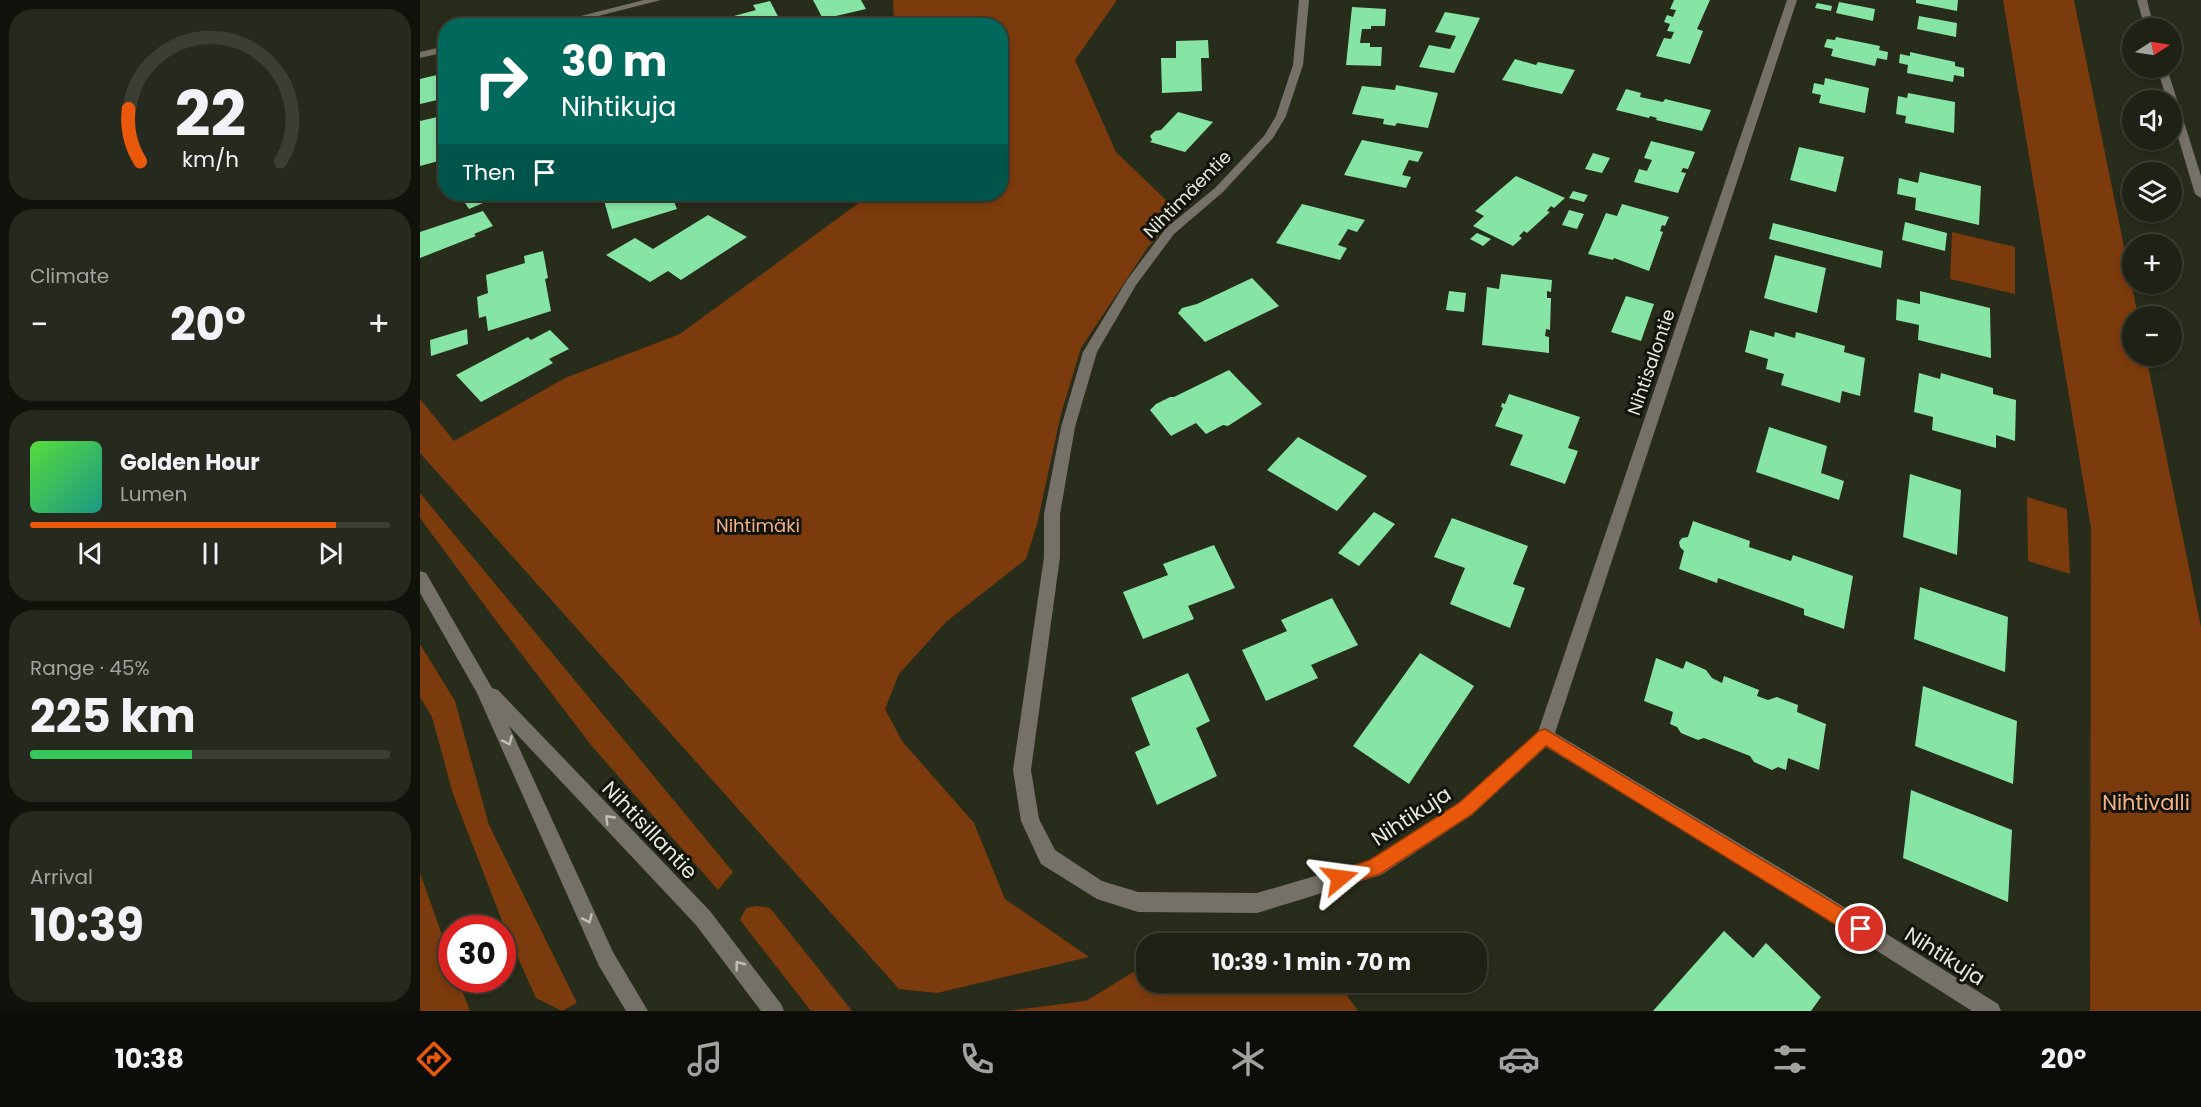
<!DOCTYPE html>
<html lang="en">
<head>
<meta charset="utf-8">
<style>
  :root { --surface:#1e2114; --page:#26291d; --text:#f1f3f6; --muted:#a1a3a0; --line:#3c3e34; --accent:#ea580c }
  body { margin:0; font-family:Poppins,sans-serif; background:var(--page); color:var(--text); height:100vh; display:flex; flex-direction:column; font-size:22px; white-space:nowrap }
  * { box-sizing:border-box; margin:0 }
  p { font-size:20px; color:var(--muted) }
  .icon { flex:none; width:33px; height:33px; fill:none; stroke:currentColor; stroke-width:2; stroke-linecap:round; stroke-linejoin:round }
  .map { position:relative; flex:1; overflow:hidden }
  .side { display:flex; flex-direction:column; gap:9px; padding:9px; background:#10120b; width:420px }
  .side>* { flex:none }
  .guide { position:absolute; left:18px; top:18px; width:570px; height:183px; border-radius:24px; box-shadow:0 3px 9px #0003,0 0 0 2px var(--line); background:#00695c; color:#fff; overflow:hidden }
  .needle { width:39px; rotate:78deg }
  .buttons { position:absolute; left:1702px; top:18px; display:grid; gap:12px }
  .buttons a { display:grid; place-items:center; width:60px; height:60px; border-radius:50%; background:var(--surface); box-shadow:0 3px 9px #0003,0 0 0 2px var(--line); font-size:30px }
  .speed { position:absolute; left:18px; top:915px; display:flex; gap:12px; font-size:30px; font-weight:700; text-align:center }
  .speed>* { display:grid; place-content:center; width:78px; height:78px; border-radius:50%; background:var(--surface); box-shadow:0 3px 9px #0003,0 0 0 2px var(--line); line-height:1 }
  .speed .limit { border:9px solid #d22; background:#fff; color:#111 }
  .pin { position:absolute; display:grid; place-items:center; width:51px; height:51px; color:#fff; margin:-26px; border:3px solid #fff; border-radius:50%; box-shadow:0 2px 6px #0007 }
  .me { position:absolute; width:66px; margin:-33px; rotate:74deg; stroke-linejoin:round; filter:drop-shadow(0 0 4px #0008) }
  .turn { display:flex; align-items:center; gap:21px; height:126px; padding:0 24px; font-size:27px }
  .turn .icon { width:78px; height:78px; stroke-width:2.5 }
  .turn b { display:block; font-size:42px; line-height:51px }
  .then { display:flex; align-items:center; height:57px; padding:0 24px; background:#0003; gap:12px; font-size:22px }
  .big { font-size:45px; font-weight:700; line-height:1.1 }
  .side .card { flex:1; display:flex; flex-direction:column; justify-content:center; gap:9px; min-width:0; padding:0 21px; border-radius:24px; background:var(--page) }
  .side .dial { align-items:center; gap:0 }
  .dial svg { height:156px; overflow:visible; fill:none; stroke:var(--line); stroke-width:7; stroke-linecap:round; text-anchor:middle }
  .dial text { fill:var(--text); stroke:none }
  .song { display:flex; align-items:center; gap:18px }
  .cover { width:72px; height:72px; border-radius:9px; background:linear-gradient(135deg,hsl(110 70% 55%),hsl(170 70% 35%)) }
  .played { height:6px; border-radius:3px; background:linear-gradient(90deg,var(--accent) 85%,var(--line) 85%) }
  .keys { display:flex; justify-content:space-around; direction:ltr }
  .heat { display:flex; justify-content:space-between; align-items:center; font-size:33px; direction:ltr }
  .charge { height:9px; border-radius:4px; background:linear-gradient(90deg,#34c759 45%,var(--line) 0) }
  .trip { position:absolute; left:716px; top:933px; width:351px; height:60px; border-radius:24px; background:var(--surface); box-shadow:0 3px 9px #0003,0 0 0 2px var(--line); font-weight:700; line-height:60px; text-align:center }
  .dock { display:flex; height:96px; justify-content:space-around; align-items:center; background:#0c0d08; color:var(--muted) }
  .dock .icon { width:42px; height:42px }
  .dock .current { color:var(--accent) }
  .dock b { font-size:27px; color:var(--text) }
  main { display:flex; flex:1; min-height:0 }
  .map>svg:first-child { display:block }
</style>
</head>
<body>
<main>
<section class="side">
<div class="card dial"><svg viewBox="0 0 100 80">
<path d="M14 69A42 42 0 1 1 86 69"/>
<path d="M14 69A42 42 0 0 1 8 42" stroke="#ea580c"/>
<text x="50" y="56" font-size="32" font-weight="700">22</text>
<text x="50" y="72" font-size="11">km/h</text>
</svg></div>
<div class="card"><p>Climate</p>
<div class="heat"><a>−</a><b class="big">20°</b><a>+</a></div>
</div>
<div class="card">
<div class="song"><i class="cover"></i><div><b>Golden Hour</b><p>Lumen</p></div></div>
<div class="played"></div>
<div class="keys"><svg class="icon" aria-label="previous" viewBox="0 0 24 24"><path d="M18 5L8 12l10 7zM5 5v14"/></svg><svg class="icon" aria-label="pause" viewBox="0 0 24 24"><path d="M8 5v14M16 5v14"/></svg><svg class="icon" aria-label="next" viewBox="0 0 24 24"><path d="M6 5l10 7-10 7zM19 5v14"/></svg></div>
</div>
<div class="card"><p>Range · 45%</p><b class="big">225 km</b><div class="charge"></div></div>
<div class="card"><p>Arrival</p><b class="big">10:39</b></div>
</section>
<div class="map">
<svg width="1781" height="1011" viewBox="0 0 1781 1011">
  <rect width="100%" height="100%" fill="#282c1a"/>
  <!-- green -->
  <path fill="#7b3b0c" d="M 473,0 L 697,0 L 655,60 L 696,152 L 747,201 L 765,209 L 728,247 L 661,348 L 641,414 L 617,524 L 606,559 L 526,622 L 479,674 L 465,709 L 482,741 L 554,823 L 585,899 L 669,957 L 517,993 L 479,989 L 0,453 L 0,399 L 34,441 L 145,378 L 260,334 L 451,194 L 580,194 L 580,26 L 474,25 Z
    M 1583,0 L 1654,0 L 1718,316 L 1713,316 L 1713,356 L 1726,356 L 1781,627 L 1781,1011 L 1670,1011 L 1671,528 Z
    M 1532,232 L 1595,247 L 1595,294 L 1530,279 Z
    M 0,493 L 313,872 L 298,890 L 171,745 L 77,622 L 0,518 Z
    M 1607,497 L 1647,509 L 1650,574 L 1608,561 Z
    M 0,644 L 35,701 L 69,825 L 157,1003 L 142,1011 L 116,998 L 86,931 L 33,794 L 12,717 L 0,697 Z
    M 0,873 L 31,960 L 32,980 L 38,980 L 50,1011 L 0,1011 Z
    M 337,906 L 350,908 L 432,1011 L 391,1011 L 320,920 L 326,908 Z
    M 725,965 L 726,982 L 918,983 L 938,1011 L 586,1011 L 666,1001 Z"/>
  <!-- building -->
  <path fill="#86e5a4" d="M 393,0 L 441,0 L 446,9 L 403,19 Z
    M 1254,0 L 1290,0 L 1277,29 L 1283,31 L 1270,64 L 1236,56 L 1244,38 L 1251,39 L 1254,32 L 1247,31 L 1250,24 L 1244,22 L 1247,15 L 1253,17 L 1256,10 L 1250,9 Z
    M 1496,0 L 1538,0 L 1537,11 L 1496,3 Z
    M 350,1 L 363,26 L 319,26 L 314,16 L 336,10 L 333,5 Z
    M 1419,2 L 1455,9 L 1453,21 L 1416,13 Z
    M 1397,3 L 1412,6 L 1411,11 L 1395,8 Z
    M 932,7 L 966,9 L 965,26 L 951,26 L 951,29 L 942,29 L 940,43 L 950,43 L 950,47 L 962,47 L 961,66 L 926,65 Z
    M 1025,12 L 1060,18 L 1034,73 L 999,67 L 1009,45 L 1030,49 L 1036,36 L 1015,32 Z
    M 1499,16 L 1537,23 L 1536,37 L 1497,29 Z
    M 1416,37 L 1460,46 L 1459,50 L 1468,52 L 1467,60 L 1457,58 L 1455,66 L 1411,56 L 1413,49 L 1404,47 L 1407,39 L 1415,40 Z
    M 788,40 L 789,58 L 781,58 L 782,91 L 742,93 L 741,58 L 756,58 L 756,41 Z
    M 1490,52 L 1535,62 L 1535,66 L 1544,68 L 1544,77 L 1534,75 L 1533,82 L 1487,73 L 1488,65 L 1479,63 L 1480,54 L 1490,56 Z
    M 1095,59 L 1116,65 L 1118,62 L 1155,70 L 1142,94 L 1082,80 Z
    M 25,73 L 26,98 L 0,104 L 0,79 Z
    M 1405,78 L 1449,88 L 1445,113 L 1399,103 L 1401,95 L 1392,93 L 1394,83 L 1404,85 Z
    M 976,85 L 1018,93 L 1008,128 L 977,123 L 975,126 L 963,124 L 964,119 L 932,114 L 942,86 L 975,90 Z
    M 1206,89 L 1221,93 L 1220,97 L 1243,102 L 1245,99 L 1291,110 L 1282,131 L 1236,120 L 1237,118 L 1230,116 L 1229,118 L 1196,110 Z
    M 1488,93 L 1535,102 L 1534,133 L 1485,123 L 1486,116 L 1476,114 L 1478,96 L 1487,98 Z
    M 758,112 L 793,122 L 765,152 L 730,142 L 732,140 L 730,136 L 735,131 L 741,130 Z
    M 26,115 L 26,159 L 0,166 L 0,121 Z
    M 942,140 L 1003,152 L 998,162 L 989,160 L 982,175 L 991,177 L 986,188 L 924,175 Z
    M 1231,141 L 1275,152 L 1268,169 L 1263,168 L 1261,172 L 1266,173 L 1258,193 L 1214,182 L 1219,169 L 1227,171 L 1232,160 L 1224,158 Z
    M 1379,147 L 1424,157 L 1416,192 L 1370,180 Z
    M 1173,153 L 1190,158 L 1182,173 L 1165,169 Z
    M 1500,172 L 1561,186 L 1559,225 L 1495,210 L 1496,198 L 1477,194 L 1479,178 L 1498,183 Z
    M 1096,176 L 1145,198 L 1134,208 L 1131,206 L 1127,211 L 1130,212 L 1107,233 L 1104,231 L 1099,236 L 1102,238 L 1093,246 L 1053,226 L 1064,216 L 1055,211 Z
    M 1153,191 L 1168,195 L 1164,202 L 1149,198 Z
    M 59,194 L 74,194 L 77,197 L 49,209 L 43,200 Z
    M 171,194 L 251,194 L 257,209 L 192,229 L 183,197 L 173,200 Z
    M 882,204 L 945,220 L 937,232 L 928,229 L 918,245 L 927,248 L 920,260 L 856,243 Z
    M 1202,204 L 1249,217 L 1245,226 L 1242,225 L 1240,231 L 1243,232 L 1229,271 L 1194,258 L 1193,260 L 1168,254 L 1186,213 L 1197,216 Z
    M 1149,210 L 1164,214 L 1157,229 L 1142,225 Z
    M 63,211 L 73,226 L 54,234 L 56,236 L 0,258 L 0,232 Z
    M 288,215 L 327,237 L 261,280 L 248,271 L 230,282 L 186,255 L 215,238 L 233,249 Z
    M 1485,222 L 1527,233 L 1525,251 L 1482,240 Z
    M 1353,223 L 1463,251 L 1461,268 L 1349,239 Z
    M 1057,233 L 1071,239 L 1063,246 L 1050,239 Z
    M 123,251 L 128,278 L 125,279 L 131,311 L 68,331 L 66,316 L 59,318 L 57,297 L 68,293 L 66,275 L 105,263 L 104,256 Z
    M 1355,255 L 1406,268 L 1397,313 L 1344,298 Z
    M 1081,274 L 1132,280 L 1131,292 L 1127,291 L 1127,298 L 1131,298 L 1130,330 L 1126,329 L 1125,336 L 1129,337 L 1129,353 L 1062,345 L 1067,287 L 1079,289 Z
    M 832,278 L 859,306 L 785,342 L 758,313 L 762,308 L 777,304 Z
    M 1029,291 L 1046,293 L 1044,312 L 1026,310 Z
    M 1500,291 L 1570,308 L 1571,358 L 1498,340 L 1499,325 L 1476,320 L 1477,299 L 1500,304 Z
    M 1206,296 L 1234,304 L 1221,341 L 1191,332 Z
    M 47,329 L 48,344 L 11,356 L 10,340 Z
    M 130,330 L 149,349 L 129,359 L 133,363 L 61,402 L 36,375 L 108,337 L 111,340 Z
    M 1330,330 L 1354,337 L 1355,332 L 1375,338 L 1376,332 L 1425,346 L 1424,352 L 1445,358 L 1440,396 L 1422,391 L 1420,403 L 1361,385 L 1364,374 L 1346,369 L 1348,359 L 1325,352 Z
    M 809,370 L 842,404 L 808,426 L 803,425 L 786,434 L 776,423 L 751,436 L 730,410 L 736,404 L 750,397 L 754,397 Z
    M 1499,373 L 1520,379 L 1521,373 L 1573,388 L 1573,394 L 1596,400 L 1595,441 L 1576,435 L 1576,448 L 1512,430 L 1513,417 L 1494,412 Z
    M 1089,394 L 1160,417 L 1148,448 L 1158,451 L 1145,484 L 1090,465 L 1103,435 L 1075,426 L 1083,408 L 1081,407 L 1082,403 L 1085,404 Z
    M 1349,427 L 1407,446 L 1401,473 L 1424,481 L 1419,500 L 1336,472 Z
    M 878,437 L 947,476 L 917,511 L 847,470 Z
    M 1490,474 L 1541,490 L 1537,555 L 1483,537 Z
    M 954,512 L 975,524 L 939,566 L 918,553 Z
    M 1032,518 L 1108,546 L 1093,584 L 1105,588 L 1090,628 L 1030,604 L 1045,568 L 1014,557 Z
    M 1273,521 L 1330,541 L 1329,547 L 1371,561 L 1373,555 L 1433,576 L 1424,629 L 1384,615 L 1384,609 L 1365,602 L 1298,578 L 1297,583 L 1259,569 L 1264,551 L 1260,547 L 1259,542 L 1262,538 L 1268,537 Z
    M 794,545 L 815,588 L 768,606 L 774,619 L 723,639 L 703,592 L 748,575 L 743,564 Z
    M 1500,587 L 1588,617 L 1585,672 L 1494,639 Z
    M 912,598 L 938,645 L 891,665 L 898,678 L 846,701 L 822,650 L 867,631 L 861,620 Z
    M 1000,653 L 1054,686 L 989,784 L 933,746 Z
    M 1236,658 L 1263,669 L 1266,661 L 1286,670 L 1292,678 L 1302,683 L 1304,676 L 1339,690 L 1337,696 L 1348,700 L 1357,697 L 1378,705 L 1377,712 L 1406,724 L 1399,770 L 1368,758 L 1366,770 L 1358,767 L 1352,770 L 1334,762 L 1330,756 L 1284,738 L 1278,740 L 1261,733 L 1257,727 L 1250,724 L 1253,712 L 1224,701 Z
    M 768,673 L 790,721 L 776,728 L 797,776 L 737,805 L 715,752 L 730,745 L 711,698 Z
    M 1503,686 L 1597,721 L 1593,784 L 1495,746 Z
    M 1491,790 L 1592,830 L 1588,902 L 1483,858 Z
    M 1304,931 L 1333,958 L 1346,943 L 1401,997 L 1391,1011 L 1233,1011 Z"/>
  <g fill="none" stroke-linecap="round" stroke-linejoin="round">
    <!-- minor -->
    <path fill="#767168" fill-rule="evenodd" d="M 224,0 L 241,0 L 139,26 L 121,26 Z
      M 879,0 L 889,0 L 883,65 L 866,116 L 853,138 L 803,192 L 754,234 L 716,285 L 677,352 L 655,427 L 640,514 L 640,557 L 611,770 L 619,819 L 635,850 L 682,881 L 718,892 L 837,893 L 950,860 L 1038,803 L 1118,732 L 1367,0 L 1377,0 L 1135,733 L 1400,892 L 1578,1004 L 1581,1011 L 1552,1011 L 1386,906 L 1126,747 L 1052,815 L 961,875 L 837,913 L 718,912 L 677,899 L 621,864 L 601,821 L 593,770 L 624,557 L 624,514 L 641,427 L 663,352 L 707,280 L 746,228 L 795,188 L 844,136 L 856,116 L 873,65 Z
      M 1717,0 L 1727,0 L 1734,28 L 1725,28 Z
      M 26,46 L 26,52 L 0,58 L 0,52 Z
      M 1737,68 L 1747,68 L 1781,176 L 1781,198 L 1775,194 L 1752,117 L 1752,100 L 1747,100 Z
      M 0,571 L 6,573 L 72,688 L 78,690 L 290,911 L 361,1004 L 364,1011 L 341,1011 L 276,925 L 89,726 L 193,952 L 228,1011 L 206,1011 L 179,966 L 57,693 L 0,593 Z"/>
  </g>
  <!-- one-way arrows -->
  <defs><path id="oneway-chevron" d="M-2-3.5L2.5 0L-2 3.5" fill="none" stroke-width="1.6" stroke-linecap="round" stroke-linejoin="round" transform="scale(1.5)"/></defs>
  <g stroke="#bfbfb4">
    <use href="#oneway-chevron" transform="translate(88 741) rotate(66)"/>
    <use href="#oneway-chevron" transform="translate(189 819) rotate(-134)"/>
    <use href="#oneway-chevron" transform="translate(168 919) rotate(66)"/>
    <use href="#oneway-chevron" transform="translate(319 965) rotate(-127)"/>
  </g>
  <!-- route -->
  <path fill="#ea580c" stroke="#983908" stroke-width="1.5" d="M 1125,729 L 1447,923 L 1450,929 L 1447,936 L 1441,938 L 1434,936 L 1126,746 L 1051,815 L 960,874 L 920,887 L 913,884 L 911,878 L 913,872 L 950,860 L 1039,803 L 1119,731 Z"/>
  <g text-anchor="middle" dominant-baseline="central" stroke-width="6" stroke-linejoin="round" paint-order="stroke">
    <!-- street labels -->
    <g font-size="18" fill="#e6e9dd" stroke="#12140b">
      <text transform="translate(767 194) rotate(-45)">Nihtimäentie</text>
      <text transform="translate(1231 362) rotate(-71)">Nihtisalontie</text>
    </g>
    <!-- park labels -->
    <g font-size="18" fill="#f4b088" stroke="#12140b">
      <text x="338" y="525">Nihtimäki</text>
    </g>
    <!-- near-park labels -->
    <g font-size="21" fill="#f4b088" stroke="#12140b">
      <text x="1726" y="802">Nihtivalli</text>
    </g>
    <!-- near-street labels -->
    <g font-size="21" fill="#e6e9dd" stroke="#12140b">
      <text transform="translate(991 816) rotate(-33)">Nihtikuja</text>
      <text transform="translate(230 830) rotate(46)">Nihtisillantie</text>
      <text transform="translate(1525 956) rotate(32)">Nihtikuja</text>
    </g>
  </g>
</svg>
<div class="buttons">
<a><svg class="needle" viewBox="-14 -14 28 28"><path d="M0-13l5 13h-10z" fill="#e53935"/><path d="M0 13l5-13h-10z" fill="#a1a3a0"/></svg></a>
<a><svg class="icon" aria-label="sound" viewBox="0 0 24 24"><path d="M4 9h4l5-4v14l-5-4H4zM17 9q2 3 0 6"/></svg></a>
<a><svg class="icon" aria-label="layers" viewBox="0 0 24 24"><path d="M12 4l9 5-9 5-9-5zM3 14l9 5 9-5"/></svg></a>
<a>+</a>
<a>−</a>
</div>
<div class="speed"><div class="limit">30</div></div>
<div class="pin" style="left:1441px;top:929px;background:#d93025"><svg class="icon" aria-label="arrive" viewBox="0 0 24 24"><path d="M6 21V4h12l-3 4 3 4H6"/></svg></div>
<svg class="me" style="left:920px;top:878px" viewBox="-20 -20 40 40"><path d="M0-17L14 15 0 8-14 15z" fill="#ea580c" stroke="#fff" stroke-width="4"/></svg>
<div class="trip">10:39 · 1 min · 70 m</div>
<div class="guide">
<div class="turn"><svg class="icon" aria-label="right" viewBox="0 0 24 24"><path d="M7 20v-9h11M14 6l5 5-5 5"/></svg><div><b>30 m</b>Nihtikuja</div></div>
<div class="then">Then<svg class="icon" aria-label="arrive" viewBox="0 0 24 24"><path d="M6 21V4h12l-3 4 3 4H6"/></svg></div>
</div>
</div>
</main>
<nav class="dock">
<b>10:38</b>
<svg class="icon current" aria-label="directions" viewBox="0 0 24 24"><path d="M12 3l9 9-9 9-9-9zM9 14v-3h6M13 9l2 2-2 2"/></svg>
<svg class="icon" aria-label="music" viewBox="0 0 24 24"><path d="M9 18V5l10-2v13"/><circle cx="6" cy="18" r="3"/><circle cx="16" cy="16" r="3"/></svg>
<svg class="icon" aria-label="phone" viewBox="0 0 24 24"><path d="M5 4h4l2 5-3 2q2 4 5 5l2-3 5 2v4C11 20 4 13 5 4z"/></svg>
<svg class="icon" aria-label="climate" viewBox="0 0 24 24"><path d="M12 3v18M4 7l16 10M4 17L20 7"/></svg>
<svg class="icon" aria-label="car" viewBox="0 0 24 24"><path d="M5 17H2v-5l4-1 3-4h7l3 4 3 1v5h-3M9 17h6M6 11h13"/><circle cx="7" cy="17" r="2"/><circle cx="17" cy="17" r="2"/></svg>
<svg class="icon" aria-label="filters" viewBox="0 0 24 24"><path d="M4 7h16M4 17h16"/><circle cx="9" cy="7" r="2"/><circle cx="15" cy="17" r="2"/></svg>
<b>20°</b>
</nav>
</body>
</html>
